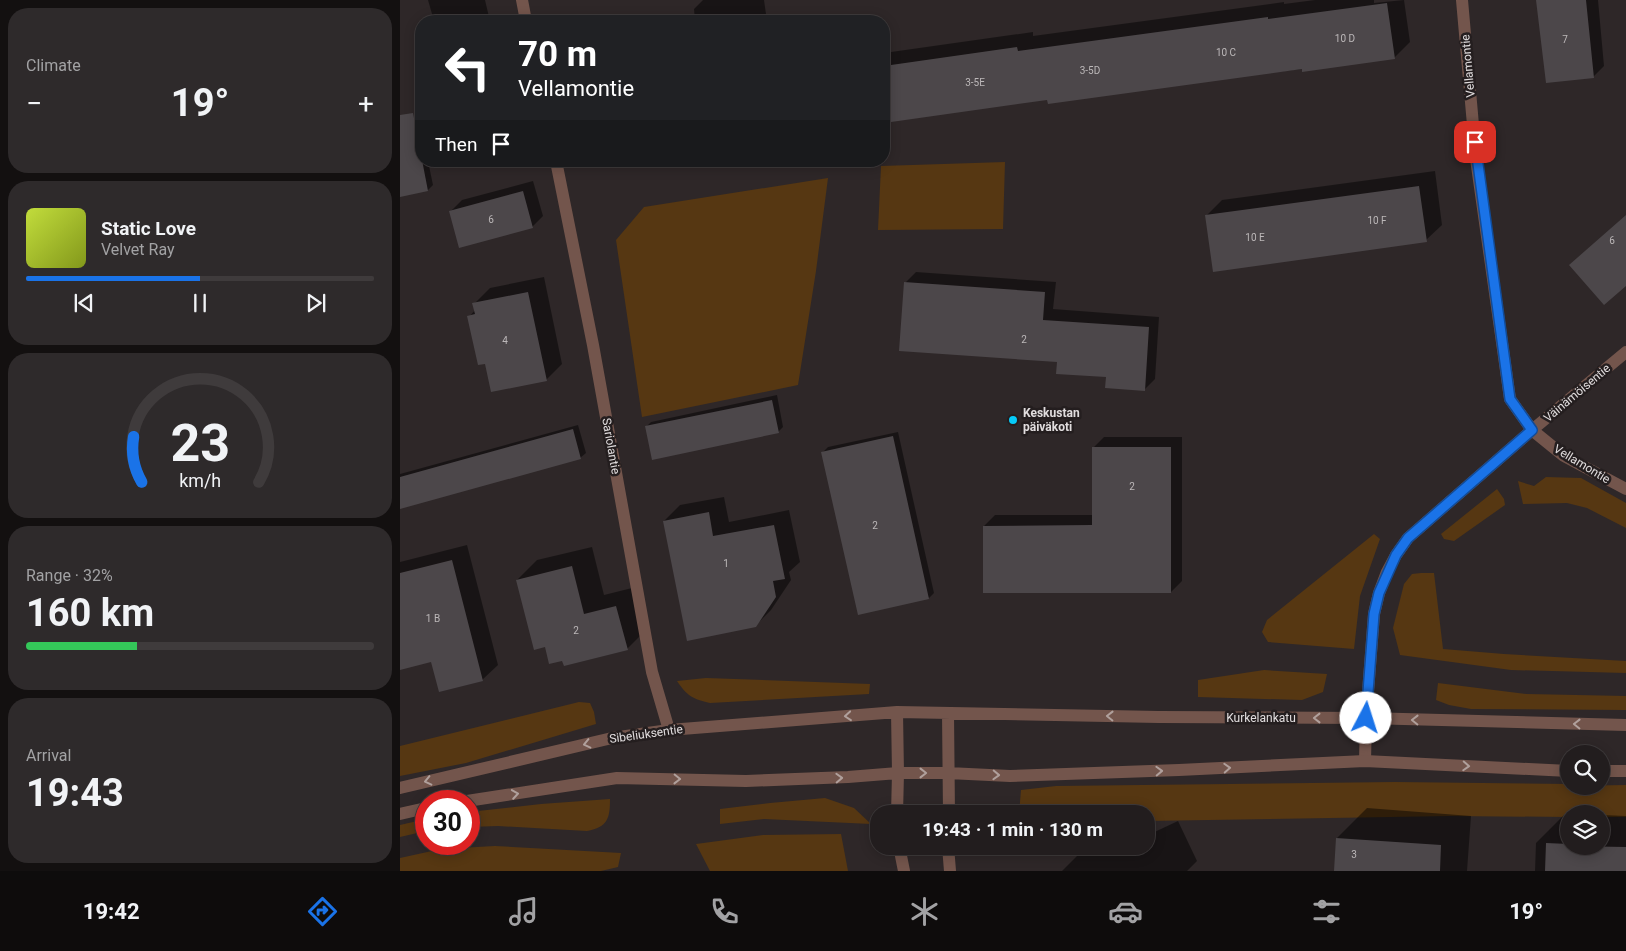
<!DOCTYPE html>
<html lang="en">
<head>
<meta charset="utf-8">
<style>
  :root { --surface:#221d1e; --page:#2e2a2b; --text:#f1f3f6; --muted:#a2a2a4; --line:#3f3b3c; --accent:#1a73e8 }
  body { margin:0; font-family:Roboto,sans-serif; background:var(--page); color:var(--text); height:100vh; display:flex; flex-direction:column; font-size:19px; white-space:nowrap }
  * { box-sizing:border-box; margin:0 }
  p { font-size:16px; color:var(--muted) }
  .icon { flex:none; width:28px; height:28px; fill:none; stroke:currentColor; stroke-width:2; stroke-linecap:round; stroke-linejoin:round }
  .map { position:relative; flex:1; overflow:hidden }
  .details { display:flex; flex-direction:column; gap:8px; padding:8px; background:#131010; width:400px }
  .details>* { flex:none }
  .hud { position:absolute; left:15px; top:15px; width:475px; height:152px; border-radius:20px; box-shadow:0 2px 12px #0003,0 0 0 1px var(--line); background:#202124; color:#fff; overflow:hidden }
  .controls { position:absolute; left:1160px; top:745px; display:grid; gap:10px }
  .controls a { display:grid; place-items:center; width:50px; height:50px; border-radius:50%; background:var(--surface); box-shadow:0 2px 12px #0003,0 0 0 1px var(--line); font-size:25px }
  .speed { position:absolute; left:15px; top:790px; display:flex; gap:10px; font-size:25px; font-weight:700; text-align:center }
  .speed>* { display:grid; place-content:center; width:65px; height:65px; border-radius:50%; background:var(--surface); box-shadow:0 2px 12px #0003,0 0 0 1px var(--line); line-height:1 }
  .speed .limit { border:8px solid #d22; background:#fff; color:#111 }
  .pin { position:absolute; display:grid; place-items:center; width:42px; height:42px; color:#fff; margin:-21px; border-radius:10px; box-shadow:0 2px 8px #0006 }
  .me { position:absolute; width:55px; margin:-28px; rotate:5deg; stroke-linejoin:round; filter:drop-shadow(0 0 4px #0008) }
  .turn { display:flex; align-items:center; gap:18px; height:105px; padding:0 20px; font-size:22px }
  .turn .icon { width:65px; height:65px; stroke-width:2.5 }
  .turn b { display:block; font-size:35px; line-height:42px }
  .then { display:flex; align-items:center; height:48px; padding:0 20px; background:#0003; gap:10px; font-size:19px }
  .big { font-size:38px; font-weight:700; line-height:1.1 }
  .details .card { flex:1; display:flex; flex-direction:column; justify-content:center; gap:8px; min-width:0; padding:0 18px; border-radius:20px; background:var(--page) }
  .details .dial { align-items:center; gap:0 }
  .dial svg { height:130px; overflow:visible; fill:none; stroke:var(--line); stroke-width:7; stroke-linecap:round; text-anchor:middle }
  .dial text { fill:var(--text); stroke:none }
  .song { display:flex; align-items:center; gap:15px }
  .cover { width:60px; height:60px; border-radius:8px; background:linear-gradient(135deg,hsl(70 70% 55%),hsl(70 70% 35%)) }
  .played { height:5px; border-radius:2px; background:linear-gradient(90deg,var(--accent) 50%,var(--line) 50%) }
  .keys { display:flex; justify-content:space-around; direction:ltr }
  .heat { display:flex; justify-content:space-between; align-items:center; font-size:28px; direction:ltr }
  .charge { height:8px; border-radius:4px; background:linear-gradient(90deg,#34c759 32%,var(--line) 0) }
  .trip { position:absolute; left:470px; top:805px; width:285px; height:50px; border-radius:20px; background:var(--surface); box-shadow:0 2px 12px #0003,0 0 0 1px var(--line); font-weight:700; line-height:50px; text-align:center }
  .dock { display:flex; height:80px; justify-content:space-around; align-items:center; background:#0e0c0c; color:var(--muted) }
  .dock .icon { width:35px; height:35px }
  .dock .on { color:var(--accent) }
  .dock b { font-size:22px; color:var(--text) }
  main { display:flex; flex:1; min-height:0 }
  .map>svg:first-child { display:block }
</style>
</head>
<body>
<main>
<section class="details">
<div class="card"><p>Climate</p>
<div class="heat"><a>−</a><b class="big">19°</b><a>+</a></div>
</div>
<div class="card">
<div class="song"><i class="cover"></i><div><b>Static Love</b><p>Velvet Ray</p></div></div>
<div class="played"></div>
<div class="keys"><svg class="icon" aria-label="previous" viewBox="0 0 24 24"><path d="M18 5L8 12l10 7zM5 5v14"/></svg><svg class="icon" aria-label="pause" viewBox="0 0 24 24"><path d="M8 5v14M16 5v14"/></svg><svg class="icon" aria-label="next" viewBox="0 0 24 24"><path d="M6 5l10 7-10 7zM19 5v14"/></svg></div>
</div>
<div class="card dial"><svg viewBox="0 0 100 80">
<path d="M14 69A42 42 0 1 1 86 69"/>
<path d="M14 69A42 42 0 0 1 9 41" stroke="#1a73e8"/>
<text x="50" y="56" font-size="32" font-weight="700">23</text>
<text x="50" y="72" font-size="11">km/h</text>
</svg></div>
<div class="card"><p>Range · 32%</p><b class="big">160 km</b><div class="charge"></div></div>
<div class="card"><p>Arrival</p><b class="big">19:43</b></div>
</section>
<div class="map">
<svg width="1226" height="871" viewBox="0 0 1226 871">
  <rect width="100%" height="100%" fill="#2e2728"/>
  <!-- green -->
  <path fill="#563712" d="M 605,162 L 603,229 L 478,230 L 481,166 Z
    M 428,178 L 416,271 L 398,385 L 242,417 L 216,240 L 244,207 Z
    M 1146,477 L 1181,478 L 1226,503 L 1226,528 L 1187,508 L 1167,503 L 1123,504 L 1118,481 L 1134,486 Z
    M 1097,489 L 1104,499 L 1105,505 L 1054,541 L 1044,539 L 1041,534 Z
    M 974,534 L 980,539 L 960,596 L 954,649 L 868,642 L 862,632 L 867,620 Z
    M 1021,573 L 1034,573 L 1043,649 L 1104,654 L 1226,661 L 1226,673 L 1111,670 L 1000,655 L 993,628 L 1004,584 L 1012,574 Z
    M 864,670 L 927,674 L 923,692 L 902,700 L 798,697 L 798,680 Z
    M 306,678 L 470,684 L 469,694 L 310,703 C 293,699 287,696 277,681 Z
    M 1038,683 L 1127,694 L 1226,696 L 1226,710 L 1071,709 L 1049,705 L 1036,700 Z
    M 179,702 L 190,703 L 194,712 L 196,724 L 66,763 L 0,776 L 0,746 Z
    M 995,782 L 1169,784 L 1169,786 L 1226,785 L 1226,817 L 1201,817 L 1201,814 L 1169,814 L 1169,817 L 1050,816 L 746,821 L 746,814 L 619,814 L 621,790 L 656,786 Z
    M 425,798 L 454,808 L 471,824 L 364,819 L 320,824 L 320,809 L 370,803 Z
    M 210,799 C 210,818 208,827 187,831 L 98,826 L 69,827 L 69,812 L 141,804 Z
    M 26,819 L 26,831 L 0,837 L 0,825 Z
    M 441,834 L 448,871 L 310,871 L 296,844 L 363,835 Z
    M 95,846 L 221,853 L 218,867 L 201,871 L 0,871 L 0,858 L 41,849 Z"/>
  <!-- shadow -->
  <path fill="#0007" d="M 28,0 L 85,0 L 90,21 L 34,21 Z
    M 303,0 L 364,0 L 367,21 L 295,21 L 294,9 Z
    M 915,0 L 974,0 L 974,3 L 1004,0 L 1010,42 L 994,58 L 648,99 L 484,122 L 484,53 L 633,32 L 633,36 L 884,2 L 884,4 Z
    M 1137,0 L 1198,0 L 1204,66 L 1193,77 Z
    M 21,124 L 21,161 L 28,161 L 33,185 L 28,190 L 0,196 L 0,128 Z
    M 1035,171 L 1042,225 L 1026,240 L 807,215 L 822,200 Z
    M 133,181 L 143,216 L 132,227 L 51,211 L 62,200 Z
    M 516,272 L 656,282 L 653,309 L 759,317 L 755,379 L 744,390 L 707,376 L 659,361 L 505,283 Z
    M 144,277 L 162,364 L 146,380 L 86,362 L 69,317 L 75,310 L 74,304 L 90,288 Z
    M 377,395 L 383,427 L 378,432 L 246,427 L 251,422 Z
    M 178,425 L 186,453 L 180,458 L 0,508 L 0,474 Z
    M 498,432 L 534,593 L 529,598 L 423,452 L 428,447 Z
    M 704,437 L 782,437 L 782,581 L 771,592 L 584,526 L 595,515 L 693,515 L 693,448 Z
    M 324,497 L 329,522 L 389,510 L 400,562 L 389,572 L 391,580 L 371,610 L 355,626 L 264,521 L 280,505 Z
    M 67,545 L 98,665 L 82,680 L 32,661 L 0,669 L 0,562 Z
    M 192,547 L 204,595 L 236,587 L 247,629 L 227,649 L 163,660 L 117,580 L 137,560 Z
    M 967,808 L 1071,816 L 1067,871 L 935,871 L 937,838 Z
    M 1166,813 L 1182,814 L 1169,814 L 1169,846 L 1201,846 L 1201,815 L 1226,816 L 1226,871 L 1135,871 L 1136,843 Z
    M 778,821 L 797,861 L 787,871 L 662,871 L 685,848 L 688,846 L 746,846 L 746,836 Z"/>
  <!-- building -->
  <path fill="#4c474a" d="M 1136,0 L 1186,0 L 1194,78 L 1146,83 Z
    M 987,3 L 995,59 L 902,72 L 902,69 L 648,104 L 647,100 L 484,123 L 484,66 L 617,47 L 618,51 L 868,17 L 868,19 Z
    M 13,113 L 28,191 L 0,197 L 0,115 Z
    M 1019,186 L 1027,242 L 813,272 L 805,215 Z
    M 123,191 L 133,228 L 59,248 L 49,211 Z
    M 1226,215 L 1226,286 L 1204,305 L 1169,265 Z
    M 504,282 L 645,292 L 643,320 L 749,327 L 745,391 L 705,388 L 706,377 L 656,374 L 657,362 L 499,351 Z
    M 128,292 L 147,381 L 91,392 L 85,364 L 78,365 L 67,316 L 75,314 L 72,303 Z
    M 372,400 L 379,433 L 252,460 L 245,426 Z
    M 173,429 L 181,459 L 0,509 L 0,477 Z
    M 493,436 L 529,599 L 458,615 L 421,452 Z
    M 692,447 L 771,447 L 771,593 L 583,593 L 583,526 L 692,525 Z
    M 309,512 L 313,536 L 374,525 L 385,579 L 373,581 L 376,597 L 356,627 L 287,641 L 263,521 Z
    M 52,560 L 83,681 L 39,692 L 31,662 L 0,670 L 0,573 Z
    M 172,566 L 184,614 L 216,606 L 228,650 L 164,666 L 162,661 L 149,664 L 145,647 L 134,650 L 116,580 Z
    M 936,838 L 1041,845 L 1040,871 L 934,871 Z
    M 1146,843 L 1169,844 L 1169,846 L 1226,847 L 1226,871 L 1145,871 Z"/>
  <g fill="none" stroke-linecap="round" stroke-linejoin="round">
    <!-- minor -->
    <path stroke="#73554c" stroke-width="12" d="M 122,0 L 126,21
      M 1062,0 L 1076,159 L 1110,399 L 1132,430 L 1164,456 L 1226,489
      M 156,161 L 193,345 L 252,672 L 269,730
      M 965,761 L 966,718 L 974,614 L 979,593 L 987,572 L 996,555 L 1008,538 L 1132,430 L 1226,352"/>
    <!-- tertiary -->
    <path stroke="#73554c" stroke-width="12" d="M 497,712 L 498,773 L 497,814
      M 548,713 L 549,814
      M 1201,771 L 1226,771
      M 0,788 L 212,738 L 269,730 L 497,712 L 759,717 L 966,718 L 1226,725
      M 67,801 L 217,778 L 346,781 L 448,777 L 498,773 L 548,773 L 610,776 L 779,770 L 965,761 L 1169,771
      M 0,814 L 26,808
      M 499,846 L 504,871
      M 548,846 L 550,871"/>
  </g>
  <!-- one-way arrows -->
  <defs><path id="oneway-chevron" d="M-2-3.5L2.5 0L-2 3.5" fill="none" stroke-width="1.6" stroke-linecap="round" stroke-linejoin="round" transform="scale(1.25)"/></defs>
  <g stroke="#b0a09c">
    <use href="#oneway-chevron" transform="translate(448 716) rotate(175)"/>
    <use href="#oneway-chevron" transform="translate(710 716) rotate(-179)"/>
    <use href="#oneway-chevron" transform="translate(917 718) rotate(-180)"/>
    <use href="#oneway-chevron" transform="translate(1015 720) rotate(-179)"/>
    <use href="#oneway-chevron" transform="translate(1177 724) rotate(-179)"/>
    <use href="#oneway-chevron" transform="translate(187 744) rotate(167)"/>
    <use href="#oneway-chevron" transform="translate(1066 766) rotate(3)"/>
    <use href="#oneway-chevron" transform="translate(827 768) rotate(-3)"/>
    <use href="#oneway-chevron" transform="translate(759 771) rotate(-2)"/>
    <use href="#oneway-chevron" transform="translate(523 773)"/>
    <use href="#oneway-chevron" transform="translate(596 775) rotate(2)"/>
    <use href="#oneway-chevron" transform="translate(439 778) rotate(-2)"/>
    <use href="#oneway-chevron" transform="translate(277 779) rotate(1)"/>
    <use href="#oneway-chevron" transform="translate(28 781) rotate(167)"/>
    <use href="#oneway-chevron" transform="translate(115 794) rotate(-9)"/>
  </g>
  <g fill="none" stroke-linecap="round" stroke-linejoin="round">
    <!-- route casing -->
    <g stroke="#114b97" stroke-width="12">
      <path id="route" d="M 966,718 L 974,614 L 979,593 L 996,555 L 1008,538 L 1132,430 L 1110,399 L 1075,142"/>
    </g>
    <!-- route -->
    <use href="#route" stroke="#1a73e8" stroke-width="9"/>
  </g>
  <!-- markers -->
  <circle fill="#06cbf9" stroke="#241e1f" stroke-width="2" cx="613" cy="420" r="5"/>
  <g text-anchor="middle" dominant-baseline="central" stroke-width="5" stroke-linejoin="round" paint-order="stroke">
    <!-- number labels -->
    <g font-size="10" fill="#bcb8b9">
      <text x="945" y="38">10 D</text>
      <text x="1165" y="39">7</text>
      <text x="826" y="52">10 C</text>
      <text x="690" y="70">3-5D</text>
      <text x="575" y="82">3-5E</text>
      <text x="91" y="219">6</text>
      <text x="977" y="220">10 F</text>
      <text x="855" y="237">10 E</text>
      <text x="1212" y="240">6</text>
      <text x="624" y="339">2</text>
      <text x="105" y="340">4</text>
      <text x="732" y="486">2</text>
      <text x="475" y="525">2</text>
      <text x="326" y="563">1</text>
      <text x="33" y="618">1 B</text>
      <text x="176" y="630">2</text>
      <text x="954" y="854">3</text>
    </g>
    <!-- street labels -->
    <g font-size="12" fill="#e1ddde" stroke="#241e1f">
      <text transform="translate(1068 66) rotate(-95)">Vellamontie</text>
      <text transform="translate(1177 393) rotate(-40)">Väinämöisentie</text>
      <text transform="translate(211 446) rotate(80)">Sariolantie</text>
      <text transform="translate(1182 464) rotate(31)">Vellamontie</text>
      <text x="861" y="718">Kurkelankatu</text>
      <text transform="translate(246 734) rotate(-8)">Sibeliuksentie</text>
    </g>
    <!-- poi labels -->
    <g font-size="12" font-weight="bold" fill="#e1ddde" stroke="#241e1f" text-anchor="start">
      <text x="623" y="413">Keskustan<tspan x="623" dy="14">päiväkoti</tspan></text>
    </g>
  </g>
</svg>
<div class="controls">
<a><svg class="icon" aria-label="search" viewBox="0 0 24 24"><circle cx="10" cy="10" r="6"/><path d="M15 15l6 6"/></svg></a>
<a><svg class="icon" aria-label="layers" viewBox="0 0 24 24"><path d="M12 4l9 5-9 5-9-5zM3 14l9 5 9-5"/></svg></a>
</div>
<div class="speed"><div class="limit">30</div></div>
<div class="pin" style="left:1075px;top:142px;background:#d93025"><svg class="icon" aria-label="arrive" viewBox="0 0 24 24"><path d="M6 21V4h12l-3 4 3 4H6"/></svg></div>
<svg class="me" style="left:966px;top:718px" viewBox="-20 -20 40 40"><circle r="19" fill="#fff"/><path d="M0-13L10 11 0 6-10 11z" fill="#1a73e8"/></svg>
<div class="trip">19:43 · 1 min · 130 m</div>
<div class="hud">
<div class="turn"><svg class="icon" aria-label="left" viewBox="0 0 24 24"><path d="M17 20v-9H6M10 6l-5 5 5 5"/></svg><div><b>70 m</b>Vellamontie</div></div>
<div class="then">Then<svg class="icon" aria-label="arrive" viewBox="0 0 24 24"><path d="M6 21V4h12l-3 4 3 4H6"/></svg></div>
</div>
</div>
</main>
<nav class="dock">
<b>19:42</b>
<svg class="icon on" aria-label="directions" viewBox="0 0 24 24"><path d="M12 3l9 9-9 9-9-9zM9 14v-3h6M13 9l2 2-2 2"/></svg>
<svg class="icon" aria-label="music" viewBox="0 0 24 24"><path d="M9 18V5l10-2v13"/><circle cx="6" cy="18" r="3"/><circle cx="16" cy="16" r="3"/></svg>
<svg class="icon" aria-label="phone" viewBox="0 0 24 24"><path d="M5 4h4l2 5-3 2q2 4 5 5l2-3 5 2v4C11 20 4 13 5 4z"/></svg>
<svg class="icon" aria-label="climate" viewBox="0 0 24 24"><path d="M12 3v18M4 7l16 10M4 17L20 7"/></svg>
<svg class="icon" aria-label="car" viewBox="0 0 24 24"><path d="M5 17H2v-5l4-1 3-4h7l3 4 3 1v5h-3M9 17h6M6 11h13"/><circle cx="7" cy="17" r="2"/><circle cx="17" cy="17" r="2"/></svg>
<svg class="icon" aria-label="filters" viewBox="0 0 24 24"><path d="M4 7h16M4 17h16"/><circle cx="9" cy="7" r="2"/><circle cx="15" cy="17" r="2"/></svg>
<b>19°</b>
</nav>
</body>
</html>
